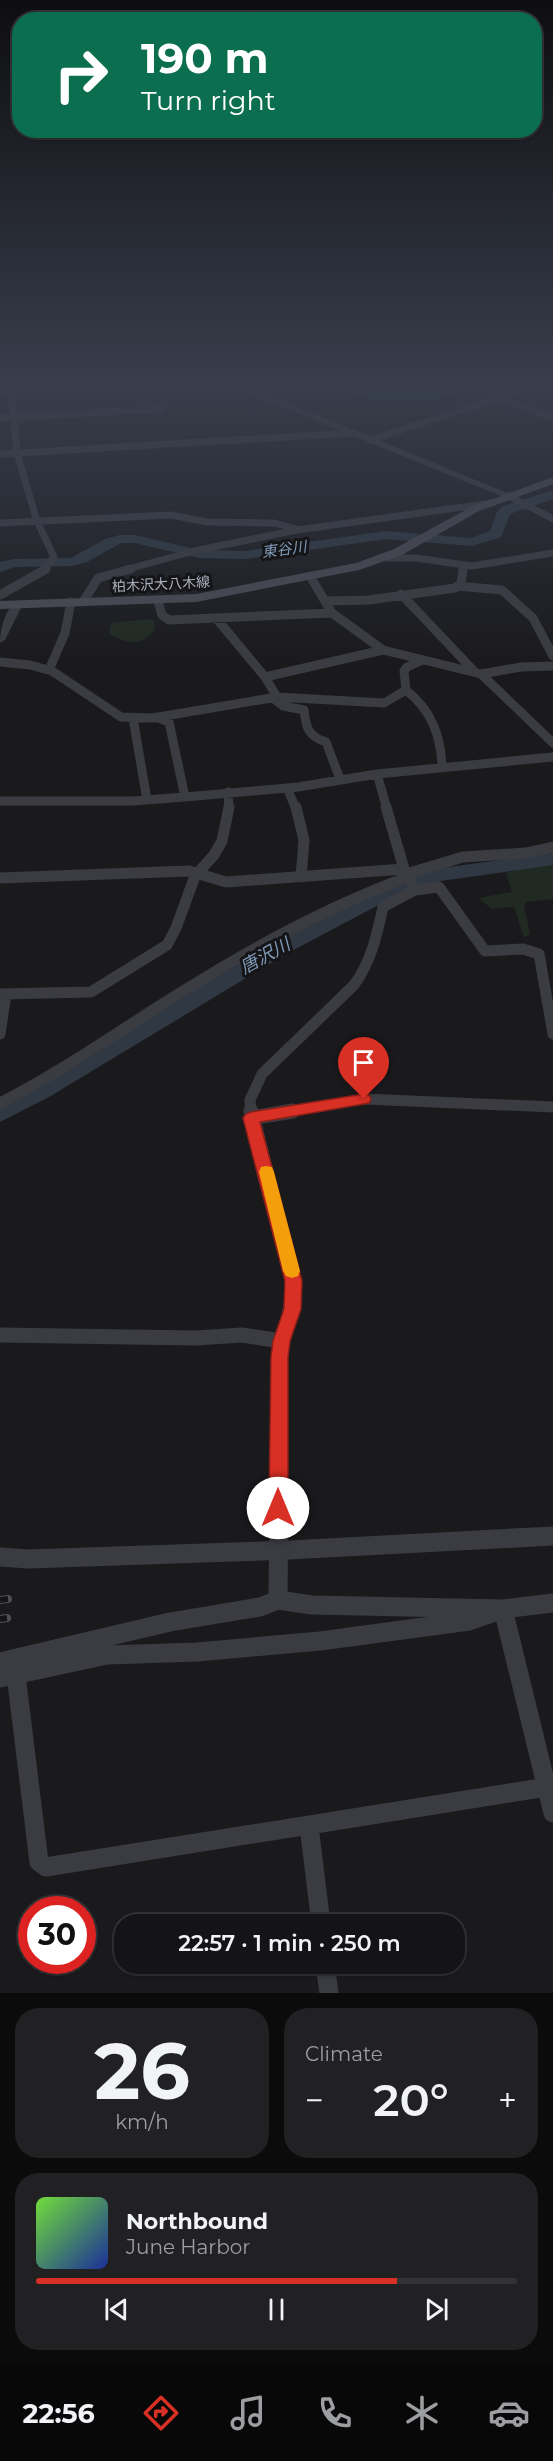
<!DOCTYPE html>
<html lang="en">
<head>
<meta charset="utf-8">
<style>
  :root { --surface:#141416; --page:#212123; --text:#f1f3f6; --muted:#9d9ea1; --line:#333335; --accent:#d93025 }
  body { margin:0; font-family:Montserrat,"Noto Sans JP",sans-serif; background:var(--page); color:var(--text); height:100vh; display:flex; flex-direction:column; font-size:22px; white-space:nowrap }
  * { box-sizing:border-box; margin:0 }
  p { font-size:20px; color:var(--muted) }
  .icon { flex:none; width:33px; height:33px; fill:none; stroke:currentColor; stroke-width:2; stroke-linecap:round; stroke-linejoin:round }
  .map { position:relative; height:1993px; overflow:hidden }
  .panel { display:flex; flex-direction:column; gap:15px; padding:15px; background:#0b0b0c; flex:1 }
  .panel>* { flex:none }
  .top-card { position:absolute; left:12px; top:12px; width:530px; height:126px; border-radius:24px; box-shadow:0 2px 4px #0004,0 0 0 2px var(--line); background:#0b6e4f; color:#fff; overflow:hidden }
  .speed { position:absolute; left:18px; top:1896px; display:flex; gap:12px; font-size:30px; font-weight:700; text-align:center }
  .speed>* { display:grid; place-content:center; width:78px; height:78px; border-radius:50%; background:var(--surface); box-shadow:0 2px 4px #0004,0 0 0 2px var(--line); line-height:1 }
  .speed .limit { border:9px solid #d22; background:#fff; color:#111 }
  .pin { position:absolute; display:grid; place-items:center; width:51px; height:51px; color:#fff; margin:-62px -26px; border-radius:50% 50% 50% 0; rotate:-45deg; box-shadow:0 0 6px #0007 }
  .pin .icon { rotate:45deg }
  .me { position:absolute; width:66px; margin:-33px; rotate:0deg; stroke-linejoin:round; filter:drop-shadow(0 0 4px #0008) }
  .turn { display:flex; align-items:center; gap:21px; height:126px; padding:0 30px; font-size:27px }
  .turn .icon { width:78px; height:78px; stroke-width:2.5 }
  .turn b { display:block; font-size:42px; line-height:51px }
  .big { font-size:45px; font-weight:600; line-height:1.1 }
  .panel .card { flex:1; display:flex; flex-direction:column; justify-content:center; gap:9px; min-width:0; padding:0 21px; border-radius:24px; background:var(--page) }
  .panel .dial { align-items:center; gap:0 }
  .dial b { font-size:78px; line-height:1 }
  .song { display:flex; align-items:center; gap:18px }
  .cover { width:72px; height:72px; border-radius:9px; background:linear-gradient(135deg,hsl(100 70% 55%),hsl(230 70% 35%)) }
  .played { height:6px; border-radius:3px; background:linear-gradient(90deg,var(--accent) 75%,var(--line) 75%) }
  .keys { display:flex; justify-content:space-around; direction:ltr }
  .heat { display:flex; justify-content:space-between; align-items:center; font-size:33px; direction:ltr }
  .panel .tiles { flex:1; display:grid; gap:15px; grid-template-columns:1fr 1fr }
  .card:last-child { grid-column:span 2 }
  .trip { position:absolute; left:114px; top:1914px; width:351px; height:60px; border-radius:24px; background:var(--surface); box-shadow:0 2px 4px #0004,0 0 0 2px var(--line); font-weight:600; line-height:60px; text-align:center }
  .dock { display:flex; height:96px; justify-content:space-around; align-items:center; background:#080809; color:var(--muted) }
  .dock .icon { width:42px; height:42px }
  .dock .selected { color:var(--accent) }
  .dock b { font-size:27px; color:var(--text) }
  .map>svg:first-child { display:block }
</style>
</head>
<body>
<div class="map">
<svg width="553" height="1993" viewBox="0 0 553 1993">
  <rect width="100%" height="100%" fill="#1a1a1d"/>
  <!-- green -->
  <path fill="#202922" d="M 149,619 L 154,620 L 155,629 C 142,648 127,643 109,634 L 111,623 Z
    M 553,859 L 553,899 L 526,902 L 524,906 L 530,934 L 524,938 L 514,907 L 492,909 L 478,898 L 512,892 L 506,873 Z"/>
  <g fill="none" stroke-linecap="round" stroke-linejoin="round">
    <!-- river -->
    <path fill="#2f3843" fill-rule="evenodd" d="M 295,383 L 331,383 L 369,390 L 438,391 L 469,383 L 487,383 L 485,386 L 439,399 L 368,398 L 346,391 L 301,387 Z
      M 553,490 L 553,499 L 510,514 L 501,537 L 472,546 L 386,539 L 245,559 L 199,558 L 135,543 L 121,543 L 87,562 L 72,566 L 15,567 L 0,572 L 0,562 L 14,559 L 71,558 L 105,539 L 120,535 L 135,535 L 199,550 L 245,551 L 386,531 L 471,538 L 490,531 L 497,512 L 503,506 Z
      M 553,853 L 553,865 L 441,881 L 390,899 L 286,954 L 49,1097 L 0,1122 L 0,1102 L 231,966 L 376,889 L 416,874 L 441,868 Z"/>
    <!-- minor-far4 -->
    <path stroke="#3b3c42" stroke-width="7" d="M 117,383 L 172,387 L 229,383
      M 483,383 L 490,395 L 553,418
      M 11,390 L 17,453 L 37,521 L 54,557 L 44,570
      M 0,391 L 68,383
      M 0,418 L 162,409
      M 370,440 L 545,383
      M 0,454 L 354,433
      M 509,496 L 553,519
      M 0,523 L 171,515 L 207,522 L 275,523 L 296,529
      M 387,558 L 416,558 L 472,566 L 553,553
      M 125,570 L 194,551 L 297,530 L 492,503
      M 462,570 L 463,565"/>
    <!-- minor-far3 -->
    <path stroke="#3b3c42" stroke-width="9" d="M 310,576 L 332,613 L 383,650 L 481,674 L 553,743
      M 457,586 L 502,590 L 533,618 L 553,656
      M 401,594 L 474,671
      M 0,595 L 46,569
      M 158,601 L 162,615 L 169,620 L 332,613
      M 327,601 L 369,600 L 455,588 L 461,584 L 463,569
      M 83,602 L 98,578 L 131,569
      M 216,618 L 265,677 L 277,697
      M 423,660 L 407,667 L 404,671 L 406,690 C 431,710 441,735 442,767
      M 0,662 L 30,665 L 52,671 L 121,717 L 153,718 L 277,697 L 384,703 L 406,690
      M 49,670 L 65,633 L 71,602
      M 481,674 L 521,667 L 553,666
      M 265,677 L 383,650
      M 273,698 L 283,706 L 304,710 C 306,728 308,736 326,742 L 340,779
      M 156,717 L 169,722 L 185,797
      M 133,718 L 147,800
      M 377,774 L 387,809
      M 287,788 L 296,809
      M 228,792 L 229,809
      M 0,801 L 133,801 L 185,797 L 298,787 L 377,774 L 553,757"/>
    <!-- minor-far2 -->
    <path stroke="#3b3c42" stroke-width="11" d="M 296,807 L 304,840 L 301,877
      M 406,874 L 463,857 L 526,853 L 553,847
      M 0,878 L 189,871 L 226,882 L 404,869
      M 415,890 L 439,887 L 485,951 L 523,949 L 539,954 L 553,1034
      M 0,994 L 91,992 L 167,945 L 176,928 L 195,876 L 214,855 L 222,841 L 229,807
      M 0,1034 L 6,994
      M 0,1103 C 63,1071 120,1030 180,993 C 253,947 327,907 408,877
      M 251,1112 L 250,1100 L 262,1074 L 354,985 C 371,962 377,935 383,907 L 415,890 L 404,869 L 386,807
      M 284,1112 L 364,1099 L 553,1107"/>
    <!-- minor-far1 -->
    <path stroke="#3b3c42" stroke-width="15" d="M 251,1111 L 293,1281 L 292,1301 L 280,1357 L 279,1500
      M 251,1118 L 293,1111
      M 0,1335 L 195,1338 L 242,1335 L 282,1341"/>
    <!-- minor -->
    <path stroke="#3b3c42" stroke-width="19" d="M 0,1557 L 28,1559 L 289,1550 L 553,1536
      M 278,1600 L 279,1498
      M 0,1662 L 170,1622 L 260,1607 L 278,1600 L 312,1605 L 503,1609 L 553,1813
      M 16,1675 L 39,1862 L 46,1867 L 547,1787
      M 0,1678 L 107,1655 L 197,1652 L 320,1641 L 469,1621 L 503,1609 L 553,1603
      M 309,1826 L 321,1924
      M 325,1964 L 329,1993"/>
    <!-- tertiary -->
    <path fill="#3b3c42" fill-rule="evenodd" d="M 233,383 L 241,383 L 514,496 L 506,498 L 240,390 Z
      M 18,601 L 23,604 L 5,640 L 0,643 C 0,630 5,607 18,601 Z"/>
    <!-- secondary -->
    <path fill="#494a53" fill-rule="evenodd" d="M 553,477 L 553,484 L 479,511 L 402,555 L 359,570 L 196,602 L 0,609 L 0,601 L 196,594 L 356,563 L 394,549 L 471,507 Z"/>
    <!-- rail casing -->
    <g stroke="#4e5058" stroke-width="8">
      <path id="rail" d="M 0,1600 L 8,1599
        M 0,1619 L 7,1618"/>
    </g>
    <!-- rail -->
    <use href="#rail" stroke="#151518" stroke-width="6" stroke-dasharray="18" stroke-linecap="butt"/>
  </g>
  <!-- sky -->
  <linearGradient id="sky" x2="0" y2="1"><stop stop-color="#0e0e10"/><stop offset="0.58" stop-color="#383e4c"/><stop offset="1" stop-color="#383e4c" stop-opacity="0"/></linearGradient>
  <rect width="553" height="662" fill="url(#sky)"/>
  <!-- route -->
  <path fill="#d93025" stroke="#8d1f18" stroke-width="1.5" d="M 364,1094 L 369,1095 L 371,1099 L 369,1103 L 260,1122 L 302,1281 L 301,1309 L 290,1341 L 288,1357 L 288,1508 L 285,1514 L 278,1517 L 272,1514 L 269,1508 L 271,1357 L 273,1341 L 284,1309 L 285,1281 L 243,1118 L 246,1114 L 251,1112 Z"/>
  <!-- slow -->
  <path fill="#f59e0b" d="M 266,1166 L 272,1167 L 274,1172 L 300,1271 L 298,1276 L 292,1278 L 286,1276 L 283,1271 L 259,1172 L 261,1167 Z"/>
  <g text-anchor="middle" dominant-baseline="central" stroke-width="6" stroke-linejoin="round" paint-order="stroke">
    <!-- far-street labels -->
    <g font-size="14" fill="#acb0bd" stroke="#151518">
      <text transform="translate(161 584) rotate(-3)">柏木沢大八木線</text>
    </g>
    <!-- far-water labels -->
    <g font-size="15" font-style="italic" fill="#819cba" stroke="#151518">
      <text transform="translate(284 549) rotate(-8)">東谷川</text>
    </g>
    <!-- water labels -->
    <g font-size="18" font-style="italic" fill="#819cba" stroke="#151518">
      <text transform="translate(265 956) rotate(-29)">唐沢川</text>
    </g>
  </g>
</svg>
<div class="speed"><div class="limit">30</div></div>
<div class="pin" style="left:364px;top:1099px;background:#d93025"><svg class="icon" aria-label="arrive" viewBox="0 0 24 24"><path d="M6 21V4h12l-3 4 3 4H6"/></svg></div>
<svg class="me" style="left:278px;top:1508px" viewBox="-20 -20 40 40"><circle r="19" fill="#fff"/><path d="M0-13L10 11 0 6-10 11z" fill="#d93025"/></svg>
<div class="trip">22:57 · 1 min · 250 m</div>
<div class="top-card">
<div class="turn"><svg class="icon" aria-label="right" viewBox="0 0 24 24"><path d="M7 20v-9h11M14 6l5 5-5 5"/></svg><div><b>190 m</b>Turn right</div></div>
</div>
</div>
<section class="panel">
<div class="tiles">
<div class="card dial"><b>26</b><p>km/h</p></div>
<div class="card"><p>Climate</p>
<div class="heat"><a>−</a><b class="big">20°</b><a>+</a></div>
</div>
<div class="card">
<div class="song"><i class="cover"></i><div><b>Northbound</b><p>June Harbor</p></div></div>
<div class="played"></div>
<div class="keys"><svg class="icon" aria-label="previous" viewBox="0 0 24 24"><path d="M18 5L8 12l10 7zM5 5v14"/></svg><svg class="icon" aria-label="pause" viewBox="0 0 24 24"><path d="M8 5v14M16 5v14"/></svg><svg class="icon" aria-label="next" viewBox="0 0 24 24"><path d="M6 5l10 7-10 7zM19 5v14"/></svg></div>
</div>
</div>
</section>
<nav class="dock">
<b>22:56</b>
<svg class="icon selected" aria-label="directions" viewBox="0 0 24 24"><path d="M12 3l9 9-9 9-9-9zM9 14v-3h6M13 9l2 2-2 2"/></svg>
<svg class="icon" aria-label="music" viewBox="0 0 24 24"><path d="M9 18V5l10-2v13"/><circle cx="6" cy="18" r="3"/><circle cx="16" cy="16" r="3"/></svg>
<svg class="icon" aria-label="phone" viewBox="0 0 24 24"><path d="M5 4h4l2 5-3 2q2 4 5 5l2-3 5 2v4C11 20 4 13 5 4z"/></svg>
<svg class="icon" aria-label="climate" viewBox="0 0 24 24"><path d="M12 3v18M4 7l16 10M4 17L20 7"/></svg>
<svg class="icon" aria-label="car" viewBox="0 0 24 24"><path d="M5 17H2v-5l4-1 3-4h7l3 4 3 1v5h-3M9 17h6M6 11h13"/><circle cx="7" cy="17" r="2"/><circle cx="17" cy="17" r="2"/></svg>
</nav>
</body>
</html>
